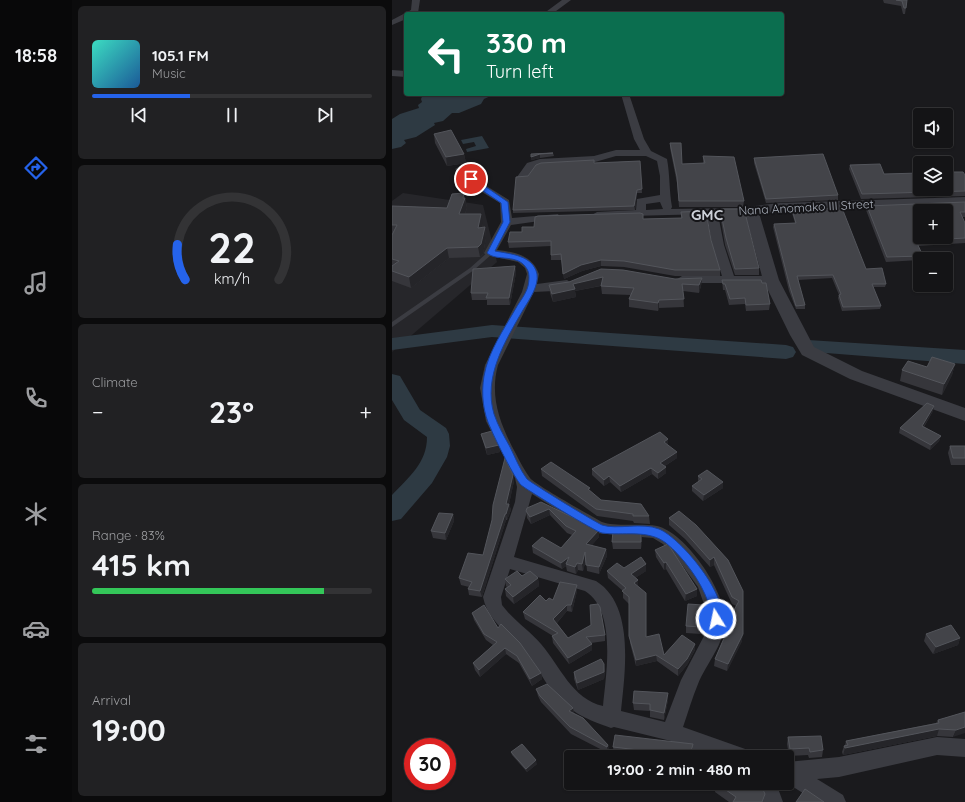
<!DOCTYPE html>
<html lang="en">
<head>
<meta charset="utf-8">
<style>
  :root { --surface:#141416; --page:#212123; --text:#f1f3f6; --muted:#9d9ea1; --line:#333335; --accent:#2563eb }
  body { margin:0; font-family:Quicksand,sans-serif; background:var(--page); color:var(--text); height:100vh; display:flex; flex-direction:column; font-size:15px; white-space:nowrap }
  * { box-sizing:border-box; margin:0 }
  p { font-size:13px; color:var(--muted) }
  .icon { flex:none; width:22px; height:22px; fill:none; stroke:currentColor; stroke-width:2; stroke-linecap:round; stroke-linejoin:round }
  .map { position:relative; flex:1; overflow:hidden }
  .side { display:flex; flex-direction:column; gap:6px; padding:6px; background:#0b0b0c; width:320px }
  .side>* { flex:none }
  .banner { position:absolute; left:12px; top:12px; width:380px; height:84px; border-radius:4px; box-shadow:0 1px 3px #0004,0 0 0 1px var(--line); background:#0b6e4f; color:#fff; overflow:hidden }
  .controls { position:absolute; left:521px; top:108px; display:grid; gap:8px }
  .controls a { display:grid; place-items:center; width:40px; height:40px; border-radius:4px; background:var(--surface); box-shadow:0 1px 3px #0004,0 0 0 1px var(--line); font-size:20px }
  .speed { position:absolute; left:12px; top:738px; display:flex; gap:8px; font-size:20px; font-weight:700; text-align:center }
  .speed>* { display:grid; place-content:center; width:52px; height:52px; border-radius:50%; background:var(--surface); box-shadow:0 1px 3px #0004,0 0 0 1px var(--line); line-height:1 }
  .speed .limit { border:6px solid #d22; background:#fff; color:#111 }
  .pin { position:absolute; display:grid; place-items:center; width:34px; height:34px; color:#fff; margin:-17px; border:2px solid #fff; border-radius:50%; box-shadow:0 1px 4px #0007 }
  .me { position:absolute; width:44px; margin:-22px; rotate:350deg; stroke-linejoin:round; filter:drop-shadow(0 0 3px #0008) }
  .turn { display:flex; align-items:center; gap:14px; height:84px; padding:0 16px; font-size:18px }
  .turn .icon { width:52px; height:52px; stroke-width:2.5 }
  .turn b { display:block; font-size:28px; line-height:34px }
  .big { font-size:30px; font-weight:700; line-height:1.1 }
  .side .card { flex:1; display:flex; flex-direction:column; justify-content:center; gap:6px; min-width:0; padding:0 14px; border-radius:6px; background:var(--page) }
  .side .dial { align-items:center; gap:0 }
  .dial svg { height:104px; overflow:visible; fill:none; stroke:var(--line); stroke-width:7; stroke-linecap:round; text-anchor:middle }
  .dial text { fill:var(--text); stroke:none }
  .song { display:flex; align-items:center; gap:12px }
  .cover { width:48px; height:48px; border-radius:6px; background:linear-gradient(135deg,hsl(170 70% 55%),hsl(210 70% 35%)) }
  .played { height:4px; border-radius:2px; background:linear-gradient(90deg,var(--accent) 35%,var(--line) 35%) }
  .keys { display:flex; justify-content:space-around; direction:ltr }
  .heat { display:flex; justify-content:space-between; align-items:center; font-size:22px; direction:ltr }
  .charge { height:6px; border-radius:3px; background:linear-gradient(90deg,#34c759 83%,var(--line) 0) }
  .trip { position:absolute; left:172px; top:750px; width:230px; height:40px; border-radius:4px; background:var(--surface); box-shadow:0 1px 3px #0004,0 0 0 1px var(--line); font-weight:700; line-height:40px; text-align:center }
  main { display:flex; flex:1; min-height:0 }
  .tab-bar { display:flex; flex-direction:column; width:72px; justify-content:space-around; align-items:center; background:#080809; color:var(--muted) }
  .tab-bar .icon { width:28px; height:28px }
  .tab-bar .current { color:var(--accent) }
  .tab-bar b { font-size:18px; color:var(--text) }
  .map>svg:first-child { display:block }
</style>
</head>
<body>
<main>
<nav class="tab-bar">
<b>18:58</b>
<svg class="icon current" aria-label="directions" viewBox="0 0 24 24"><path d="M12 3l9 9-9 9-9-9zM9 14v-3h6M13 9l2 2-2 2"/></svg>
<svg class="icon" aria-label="music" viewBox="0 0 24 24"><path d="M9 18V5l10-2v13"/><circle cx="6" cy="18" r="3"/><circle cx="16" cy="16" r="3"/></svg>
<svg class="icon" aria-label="phone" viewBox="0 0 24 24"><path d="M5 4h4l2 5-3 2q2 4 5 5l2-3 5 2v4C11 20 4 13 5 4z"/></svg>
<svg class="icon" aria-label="climate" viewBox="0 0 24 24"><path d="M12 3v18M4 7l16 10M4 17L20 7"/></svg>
<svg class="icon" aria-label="car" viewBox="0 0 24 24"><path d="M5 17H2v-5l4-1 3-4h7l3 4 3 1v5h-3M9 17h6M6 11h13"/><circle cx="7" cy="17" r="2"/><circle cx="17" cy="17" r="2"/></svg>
<svg class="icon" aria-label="filters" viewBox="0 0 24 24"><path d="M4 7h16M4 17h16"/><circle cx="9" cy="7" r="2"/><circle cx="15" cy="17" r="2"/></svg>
</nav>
<section class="side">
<div class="card">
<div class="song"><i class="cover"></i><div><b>105.1 FM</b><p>Music</p></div></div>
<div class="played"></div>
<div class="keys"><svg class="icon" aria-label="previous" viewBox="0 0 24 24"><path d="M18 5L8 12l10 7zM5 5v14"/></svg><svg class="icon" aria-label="pause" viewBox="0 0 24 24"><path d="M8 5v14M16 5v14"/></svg><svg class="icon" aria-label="next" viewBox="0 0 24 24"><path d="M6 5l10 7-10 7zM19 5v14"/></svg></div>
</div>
<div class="card dial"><svg viewBox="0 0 100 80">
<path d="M14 69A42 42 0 1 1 86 69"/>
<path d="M14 69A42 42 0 0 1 8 42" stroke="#2563eb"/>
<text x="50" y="56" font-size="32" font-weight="700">22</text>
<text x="50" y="72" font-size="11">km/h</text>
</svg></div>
<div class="card"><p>Climate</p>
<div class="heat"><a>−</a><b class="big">23°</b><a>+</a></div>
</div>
<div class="card"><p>Range · 83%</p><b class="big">415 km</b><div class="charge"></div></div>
<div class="card"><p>Arrival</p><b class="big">19:00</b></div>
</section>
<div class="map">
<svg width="573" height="802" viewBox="0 0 573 802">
  <rect width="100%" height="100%" fill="#1a1a1d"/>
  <!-- built -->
  <path fill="#26262a" d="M 11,193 L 91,205 L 105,262 L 0,352 L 0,201 Z"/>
  <!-- water -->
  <path fill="#2e3a43" d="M 31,94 L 103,94 L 92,99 L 89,104 L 67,113 L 60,113 L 51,121 L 42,123 L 43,125 L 24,137 L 12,140 L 14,143 L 9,147 L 0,149 L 0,119 L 8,114 L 27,108 L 26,105 L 30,102 L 29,99 Z
    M 90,136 L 97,148 L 75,152 L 74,149 L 84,146 L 82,142 L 71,144 L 69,140 Z"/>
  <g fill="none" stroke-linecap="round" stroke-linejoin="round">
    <!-- river -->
    <path fill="#2e3a43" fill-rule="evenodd" d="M 100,325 L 394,345 L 401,347 L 404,352 L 401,357 L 394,359 L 100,337 L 0,350 L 0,338 Z
      M 416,340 L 573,350 L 573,364 L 409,351 L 406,346 L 409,341 Z
      M 0,374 L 8,376 L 28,410 L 54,428 L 57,434 L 58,446 L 55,457 L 40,483 L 9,519 L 0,521 L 0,495 C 17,477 35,463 35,437 L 12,420 L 0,400 Z"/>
    <!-- service -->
    <path fill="#3b3c42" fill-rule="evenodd" d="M 98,251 L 101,253 L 100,254 L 82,270 L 0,327 L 0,322 L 78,268 L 96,252 Z"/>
    <!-- minor -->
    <path fill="#3b3c42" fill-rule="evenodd" d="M 20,0 L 28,0 L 26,13 L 14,14 L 14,19 L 0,25 L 0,20 L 19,10 Z
      M 170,0 L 179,0 L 160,14 L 151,14 Z
      M 0,70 L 14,71 L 14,77 L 0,76 Z
      M 229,94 L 237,94 L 252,139 L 259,151 L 275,159 C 278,175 277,191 280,207 L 279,209 L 350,208 L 351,210 L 350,212 L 326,214 L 332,245 L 342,276 L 379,276 L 385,280 L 383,283 L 286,283 L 284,280 L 290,276 L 330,276 L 320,245 L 315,214 L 201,217 L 200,215 L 205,212 L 244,210 L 245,199 L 268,195 L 268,176 L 265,161 L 254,156 L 224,156 L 203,162 L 149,165 L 143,167 L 134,179 L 126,179 L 125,177 L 135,163 L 148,159 L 202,156 L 224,150 L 248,150 L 242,139 ZM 268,202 L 271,209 L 254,210 L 254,204 Z
      M 68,166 L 72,167 L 88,182 L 117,200 L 120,218 L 166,214 L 167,216 L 162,219 L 119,225 L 105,250 C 123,252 140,255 147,274 L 145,284 L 175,280 L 181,284 L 179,287 L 162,291 L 142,292 L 106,365 C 97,398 109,426 124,454 C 128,462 133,471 138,478 C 142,484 201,517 210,522 C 222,527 250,523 265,526 C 294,533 331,589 333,617 C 334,643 315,662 306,684 C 300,698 296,713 291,727 L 356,750 L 359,757 L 323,757 L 279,741 L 222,727 L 219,728 C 198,720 187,717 169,701 C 156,690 148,670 137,656 C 121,636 96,623 91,597 L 123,502 L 125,487 L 123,478 L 94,421 L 88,388 L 93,365 L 130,292 L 135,274 L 133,268 L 126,262 L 94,255 L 92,253 L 109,222 L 108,203 L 80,186 L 63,169 ZM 140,494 L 203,533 L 261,538 L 271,544 L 285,558 L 306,587 L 314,610 L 315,619 L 312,636 L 289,680 L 273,722 L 229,711 C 233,672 243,605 204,581 L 122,557 ZM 118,569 L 193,591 C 225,611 214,674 211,706 C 180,699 168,666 149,644 C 137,630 121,620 110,605 L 109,597 Z
      M 545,737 L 573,739 L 573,757 L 545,755 L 447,777 L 425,779 L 451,795 L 454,802 L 425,802 L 395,783 L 395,762 L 447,757 Z
      M 364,783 L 384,783 L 391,802 L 371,802 Z"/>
    <!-- tertiary -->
    <path fill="#3b3c42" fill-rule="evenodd" d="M 573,197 L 573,205 L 367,213 L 387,280 L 422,347 L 470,371 L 573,408 L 573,421 L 458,379 L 410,355 L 398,335 L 371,280 L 352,210 L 354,207 L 388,203 Z"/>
  </g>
  <!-- wall -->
  <path fill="#36363b" d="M 491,0 L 515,0 L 513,14 L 511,14 L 509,6 L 492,3 Z
    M 42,134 L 72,154 L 74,163 L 55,166 L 43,143 Z
    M 278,143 L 290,164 L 311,163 L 311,156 L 352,201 L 351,207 L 287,207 L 285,183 L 278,148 Z
    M 161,153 L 162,156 L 148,158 L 139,160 L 139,154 Z
    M 362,158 L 446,195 L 446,200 L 374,203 L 362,163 Z
    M 248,161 L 250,193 L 245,193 L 243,210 L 121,213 L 121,210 L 136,176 L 202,163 Z
    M 458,165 L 492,174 L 573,175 L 573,196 L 469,199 L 457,169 Z
    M 72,193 L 75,208 L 73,214 L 91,224 L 90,228 L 93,227 L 94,238 L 91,254 L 88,257 L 57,258 L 19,288 L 0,281 L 0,206 L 55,208 Z
    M 573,202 L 573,217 L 570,217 L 573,223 L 573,243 L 526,246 L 531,256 L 530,259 L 528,259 L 528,260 L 494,262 L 474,210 L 475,206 Z
    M 328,209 L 367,268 L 367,275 L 343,275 L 333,245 L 328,215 Z
    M 400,210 L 474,269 L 494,284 L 493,287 L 481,287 L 489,306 L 488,309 L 450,311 L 446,298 L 447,295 L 440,278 L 406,280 L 413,305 L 413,309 L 404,309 L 397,291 L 381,227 L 382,224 L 403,223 L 400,213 Z
    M 289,212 L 319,240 L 328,270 L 328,276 L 283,276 L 232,267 L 209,266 L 190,271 L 172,279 L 170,260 L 159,260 L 159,246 L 117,248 L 116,242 L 130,232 L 142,227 L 251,219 L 289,218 Z
    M 123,266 L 124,273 L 118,305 L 95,305 L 95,300 L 80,300 L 79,293 Z
    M 310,278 L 309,286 L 307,293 L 291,291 L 292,307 L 267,308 L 266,311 L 237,307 L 237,299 L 239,295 L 210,294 L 209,286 L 183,291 L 184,297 L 161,302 L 158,293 L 157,285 L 283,279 Z
    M 330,280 L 370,283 L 378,304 L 377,310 L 354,311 L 353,304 L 337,305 L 333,290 L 331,290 Z
    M 563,364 L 560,375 L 550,395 L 508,381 L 510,370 Z
    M 541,411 L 532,427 L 549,436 L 547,441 L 538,450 L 507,433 L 508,428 Z
    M 89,434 L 107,445 L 108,452 L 95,455 Z
    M 276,445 L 285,458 L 273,466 L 274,473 L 266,479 L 260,474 L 229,492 L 218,482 L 212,486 L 200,475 L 200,469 Z
    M 558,446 L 573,446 L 573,465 L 559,465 L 556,453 Z
    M 149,469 L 198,491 L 209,500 L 257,516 L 258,524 L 242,523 L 241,521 L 205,516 L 150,476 Z
    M 121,475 L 122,481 L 117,504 L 119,510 L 115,520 L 114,520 L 90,597 L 77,595 L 76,589 L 77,587 L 69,585 L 67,578 L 91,555 Z
    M 306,476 L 331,488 L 311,501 L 300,491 L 300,486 L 306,482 Z
    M 149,502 L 207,537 L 199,546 L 214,549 L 215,556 L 207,574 L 195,571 L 194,559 L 191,571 L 186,570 L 184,574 L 175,571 L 174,566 L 170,569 L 141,553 L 140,546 L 169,548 L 180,535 L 175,533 L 158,515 L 139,524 L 135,518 L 134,511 Z
    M 287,511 L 351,591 L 350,641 L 335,671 L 322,666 L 323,659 L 336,628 L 336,621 L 344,606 L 340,604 L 322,565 L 318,567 L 293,539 L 277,525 L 277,518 Z
    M 61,514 L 62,521 L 54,540 L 41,538 L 39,531 Z
    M 250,539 L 249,549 L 221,549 L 220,542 Z
    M 263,550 L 305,589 L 305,596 L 293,601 L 274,569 L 272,570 L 264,557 Z
    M 254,564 L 254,571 L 243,578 L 246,580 L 246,586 L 254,637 L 272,655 L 303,644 L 303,650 L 295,665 L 286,676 L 265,661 L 244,666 L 238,643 L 237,604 L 231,598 L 231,591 L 216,578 L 215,571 Z
    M 130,576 L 146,578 L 147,586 L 122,604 L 114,596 L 113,589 L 115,587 L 114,586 L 113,579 Z
    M 185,591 L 180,612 L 175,611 L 165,623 L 176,638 L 213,635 L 213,641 L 199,643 L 200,644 L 200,650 L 177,664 L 161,643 L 160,636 L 161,636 L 133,619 L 131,612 L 161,600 Z
    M 311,605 L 309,634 L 294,633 L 294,626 Z
    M 80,613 L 106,628 L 149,673 L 150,679 L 140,686 L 127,663 L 114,654 L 88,677 L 83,670 L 81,663 L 101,645 L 94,640 L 82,620 Z
    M 534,634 L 568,638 L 566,645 L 541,654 L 532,641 Z
    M 213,671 L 212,679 L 186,690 L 182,679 L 182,672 Z
    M 144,689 L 181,708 L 182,714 L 216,745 L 217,752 L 216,753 L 179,734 L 149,702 L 146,696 Z
    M 276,700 L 272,720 L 258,717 L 258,711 L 242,710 L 241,703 Z
    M 573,712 L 561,737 L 545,736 L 451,755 L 450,752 L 452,746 L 453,745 L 454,741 L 544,723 L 546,720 Z
    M 396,737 L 431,750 L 430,757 L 417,758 L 416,755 L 397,756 L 395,744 Z
    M 301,744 L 300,750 L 299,757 L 250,757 L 222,753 L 221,747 Z
    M 119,752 L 145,764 L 135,772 L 120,755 Z
    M 324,783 L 373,794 L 371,802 L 337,802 L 323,792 Z"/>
  <!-- shaded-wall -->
  <path fill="#252529" d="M 72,154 L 74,163 L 55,166 L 54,157 Z
    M 148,154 L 148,158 L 139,160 L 139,157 Z
    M 245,190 L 245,193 L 243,210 L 242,206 Z
    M 72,193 L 75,208 L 69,225 L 67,214 Z
    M 89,214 L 91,224 L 88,238 L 86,228 Z
    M 93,227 L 94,238 L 91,254 L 88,257 L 86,247 Z
    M 55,248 L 57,258 L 19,288 L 17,277 Z
    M 209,260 L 209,266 L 190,271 L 172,279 L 171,274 L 189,265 Z
    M 123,266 L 124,273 L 118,305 L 117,298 Z
    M 211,277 L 212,285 L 183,291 L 184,297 L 161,302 L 160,294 L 181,284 Z
    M 310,278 L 309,286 L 307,293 L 307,285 Z
    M 267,300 L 267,308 L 266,311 L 266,303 Z
    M 563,364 L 560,375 L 550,395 L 552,384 Z
    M 542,406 L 541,411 L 529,431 L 530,426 Z
    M 549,436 L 547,441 L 538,450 L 539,445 Z
    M 276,439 L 276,445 L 272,442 Z
    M 107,445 L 108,452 L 95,455 L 94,448 Z
    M 285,452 L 285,458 L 268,469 L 268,463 Z
    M 274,467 L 274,473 L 266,479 L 266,473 Z
    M 259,468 L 260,474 L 229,492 L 228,486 Z
    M 121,475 L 122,481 L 116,509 L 117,504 L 119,510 L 115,520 L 114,514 L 114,504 Z
    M 217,476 L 218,482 L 212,486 L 212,480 Z
    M 331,482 L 331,488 L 311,501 L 312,495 Z
    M 157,509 L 158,515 L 139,524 L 138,517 Z
    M 61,514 L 62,521 L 54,540 L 53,533 Z
    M 113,514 L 114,520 L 90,597 L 88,591 Z
    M 207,530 L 207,537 L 195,551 L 194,544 Z
    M 249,531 L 250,539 L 249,549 Z
    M 214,549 L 215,556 L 207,574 L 207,567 Z
    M 193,552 L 194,559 L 191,571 L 190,564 Z
    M 177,557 L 174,564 L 174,566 L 170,569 L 169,563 Z
    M 322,557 L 322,565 L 318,567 L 318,560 Z
    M 274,562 L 274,569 L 272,570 L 272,563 Z
    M 185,563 L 186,570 L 184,574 L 183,567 Z
    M 254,564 L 254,571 L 239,581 L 239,574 Z
    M 146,578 L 147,586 L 122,604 L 121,597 Z
    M 246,580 L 246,587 L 242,583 Z
    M 185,585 L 185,591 L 180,612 L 179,605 Z
    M 305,589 L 305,596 L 293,601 L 294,594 Z
    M 175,605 L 175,611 L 162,626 L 161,619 Z
    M 351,634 L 350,641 L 335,671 L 336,664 Z
    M 568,638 L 566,645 L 541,654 L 544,647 Z
    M 200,644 L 200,650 L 177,664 L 176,658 Z
    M 303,644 L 303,650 L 295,665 L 286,676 L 286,669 Z
    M 113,648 L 114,654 L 88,677 L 87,670 Z
    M 264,655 L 265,661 L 244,666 L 244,660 Z
    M 212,664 L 213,671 L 212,679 L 186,690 L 185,683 Z
    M 149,673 L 150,679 L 140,686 L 138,679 Z
    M 276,693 L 276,700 L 272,720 L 272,713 Z
    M 181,708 L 182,715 L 177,711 Z
    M 573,727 L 573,733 L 561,737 L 564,730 Z
    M 547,729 L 545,736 L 451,755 L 453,748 Z
    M 301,744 L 300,750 L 299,757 L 298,757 Z
    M 216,745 L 217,752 L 216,753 L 215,747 Z
    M 144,760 L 145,764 L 135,772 L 134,769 Z"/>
  <!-- building -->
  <path fill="#434449" stroke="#53555b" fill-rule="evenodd" d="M 504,0 L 515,0 L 514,8 L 512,8 L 510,1 Z
    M 59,130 L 72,154 L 54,157 L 42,134 Z
    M 278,143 L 289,143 L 290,164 L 313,163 L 311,156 L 342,157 L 352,201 L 287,201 L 285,177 Z
    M 161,153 L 148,154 L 139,157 L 139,154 Z
    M 431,154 L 446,195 L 374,199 L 362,158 Z
    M 202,160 L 202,163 L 248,161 L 250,189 L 245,190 L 242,206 L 121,210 L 124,177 L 136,176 L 144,165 L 149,163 Z
    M 488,164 L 492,174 L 528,173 L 528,189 L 554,189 L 554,172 L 571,172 L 573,175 L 573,191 L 470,194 L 458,165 Z
    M 72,193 L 71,198 L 73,198 L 67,214 L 89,214 L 86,228 L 93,227 L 89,244 L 86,247 L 55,248 L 17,277 L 0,271 L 0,266 L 7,261 L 0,259 L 0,235 L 5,225 L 0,225 L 0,206 L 55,208 L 60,194 Z
    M 573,202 L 573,212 L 568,212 L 573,223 L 573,238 L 524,241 L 531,256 L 495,257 L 475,206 ZM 528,211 L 554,211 L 554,237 L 528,237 Z
    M 450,208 L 474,269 L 490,268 L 494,284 L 480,284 L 489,306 L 451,307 L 447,295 L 449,294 L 441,275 L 405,276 L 413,305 L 404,306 L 398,287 L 382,224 L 404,223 L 400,210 Z
    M 328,209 L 352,209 L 367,268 L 343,269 L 334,238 Z
    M 314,211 L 319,240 L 328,270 L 283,270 L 232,261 L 209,260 L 189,265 L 171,274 L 169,254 L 159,255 L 159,241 L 116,242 L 118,232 L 130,232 L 130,227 L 142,227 L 143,217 L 146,216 L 248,213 L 251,214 L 251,219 L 290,218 L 289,212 Z
    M 123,266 L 117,298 L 94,298 L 96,293 L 79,293 L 81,269 Z
    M 209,269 L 231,270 L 283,279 L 310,278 L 307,285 L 290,284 L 292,299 L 267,300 L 266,303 L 237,299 L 242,288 L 209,286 L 211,277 L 181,284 L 183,289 L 160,294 L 157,285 L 177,282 Z
    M 330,280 L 369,280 L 370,283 L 374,283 L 378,304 L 354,305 L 353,298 L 338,299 L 333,284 L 331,284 Z
    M 540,357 L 563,364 L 552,384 L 510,370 L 516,361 L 535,367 Z
    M 535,403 L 542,406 L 530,426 L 549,436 L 539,445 L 508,428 Z
    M 100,431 L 107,445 L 94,448 L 89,434 Z
    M 268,432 L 276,439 L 272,442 L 285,452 L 268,463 L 274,467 L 266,473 L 259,468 L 228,486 L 217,476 L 212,480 L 200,469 Z
    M 558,446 L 573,446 L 573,458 L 561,458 Z
    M 113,458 L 121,475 L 114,504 L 117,504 L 114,514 L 113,514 L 88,591 L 76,589 L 80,582 L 67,578 L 76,553 L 91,555 L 100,520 L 101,505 Z
    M 159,462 L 198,488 L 196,489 L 209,500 L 249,504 L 257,516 L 241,516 L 241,514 L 204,509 L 149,469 Z
    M 315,470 L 331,482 L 312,495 L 300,486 L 310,479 L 306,476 Z
    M 149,502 L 207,530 L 194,544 L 214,549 L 207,567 L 194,565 L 193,552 L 190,564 L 185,563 L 183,567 L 174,564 L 177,557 L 169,563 L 140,546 L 150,537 L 169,548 L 184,531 L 174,526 L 157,509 L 138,517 L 134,511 L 135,508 Z
    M 287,511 L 304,525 L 336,560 L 351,591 L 351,634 L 336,664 L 323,659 L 339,622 L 336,621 L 347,601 L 340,597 L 322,557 L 318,560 L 293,532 L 277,518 Z
    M 47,513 L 61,514 L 53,533 L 39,531 Z
    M 221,531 L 249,531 L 249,542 L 220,542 Z
    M 276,544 L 305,589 L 294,594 L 274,562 L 272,563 L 263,550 Z
    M 249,557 L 254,564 L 239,574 L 246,580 L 242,583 L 254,593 L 254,637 L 267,634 L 272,655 L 290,635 L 303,644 L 295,659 L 286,669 L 264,655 L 244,660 L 237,636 L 237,597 L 230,591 L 234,588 L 215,571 L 225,563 L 232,568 Z
    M 125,571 L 130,576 L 138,571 L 146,578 L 121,597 L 113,589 L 119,585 L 113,579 Z
    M 168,582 L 185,585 L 179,605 L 175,605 L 161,619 L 176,638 L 199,625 L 198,605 L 206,604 L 208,607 L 213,635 L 194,637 L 200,644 L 176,658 L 160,636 L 166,633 L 131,612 L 148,595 L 154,601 L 157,598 L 161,600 Z
    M 296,604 L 311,605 L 309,627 L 294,626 Z
    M 92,605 L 106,628 L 109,624 L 128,643 L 149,673 L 138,679 L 125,656 L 113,648 L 87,670 L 81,663 L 105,642 L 92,634 L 80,613 Z
    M 559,625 L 568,638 L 544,647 L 534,634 Z
    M 209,659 L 212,664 L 212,672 L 185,683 L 182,672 Z
    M 155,684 L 181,708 L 177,711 L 191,718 L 216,745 L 215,747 L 178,727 L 148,696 L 144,689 Z
    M 242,691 L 276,693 L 272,713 L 258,710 L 258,704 L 241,703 Z
    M 573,712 L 573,727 L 564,730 L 547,729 L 453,748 L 452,746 L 456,745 L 454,741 L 547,723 L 546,720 Z
    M 223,735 L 301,744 L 298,756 L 221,747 Z
    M 429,736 L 431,750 L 418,752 L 417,748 L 398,749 L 396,737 Z
    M 130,744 L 144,760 L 134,769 L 119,752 Z
    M 346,754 L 350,757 L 344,757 Z
    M 324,783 L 368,783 L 373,794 L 370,802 L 341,802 L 344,797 Z
    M 413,789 L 432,802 L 404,802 Z"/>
  <!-- route -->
  <path fill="#2563eb" stroke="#184099" d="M 76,178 L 81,178 L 116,202 L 118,222 L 103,251 C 118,254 141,255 145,274 C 147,286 137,300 131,310 C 113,341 91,377 102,414 C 106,426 112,436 118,447 C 123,457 128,470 135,479 C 139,483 203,522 210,525 C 225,530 250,522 267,529 C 289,538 340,599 328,623 L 324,624 L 320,623 C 317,616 318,609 316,602 C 309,581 291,557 274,543 C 256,529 231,536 210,533 C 204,532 135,490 129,485 C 123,479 103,439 99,429 C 91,413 89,394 92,376 C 96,352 112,329 124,308 C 128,301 134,294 136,286 C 137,281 138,274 135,269 C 126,253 105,262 95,253 L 111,222 L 109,203 L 76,181 Z"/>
  <g text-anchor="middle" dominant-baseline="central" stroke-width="4" stroke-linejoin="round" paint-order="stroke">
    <!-- far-street labels -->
    <g font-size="12" fill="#acb2bd" stroke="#151518">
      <text transform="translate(414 207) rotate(-3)">Nana Anomako III Street</text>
    </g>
    <!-- far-district labels -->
    <g font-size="15" font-weight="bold" fill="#cdd1d9" stroke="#151518">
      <text x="315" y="214">GMC</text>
    </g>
  </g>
</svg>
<div class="controls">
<a><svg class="icon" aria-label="sound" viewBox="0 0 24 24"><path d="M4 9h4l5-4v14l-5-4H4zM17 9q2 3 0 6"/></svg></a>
<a><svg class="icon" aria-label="layers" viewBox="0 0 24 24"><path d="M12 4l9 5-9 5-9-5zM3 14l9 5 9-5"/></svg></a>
<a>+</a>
<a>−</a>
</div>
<div class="speed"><div class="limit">30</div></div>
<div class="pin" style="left:79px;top:179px;background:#d93025"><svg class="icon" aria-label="arrive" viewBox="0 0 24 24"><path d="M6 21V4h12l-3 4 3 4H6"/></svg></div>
<svg class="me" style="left:324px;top:619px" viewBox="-20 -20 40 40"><circle r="17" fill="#2563eb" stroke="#fff" stroke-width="3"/><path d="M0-11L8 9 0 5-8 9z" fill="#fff"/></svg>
<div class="trip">19:00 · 2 min · 480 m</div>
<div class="banner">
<div class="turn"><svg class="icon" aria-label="left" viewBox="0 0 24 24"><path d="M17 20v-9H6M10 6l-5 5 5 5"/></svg><div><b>330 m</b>Turn left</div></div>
</div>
</div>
</main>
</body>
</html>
